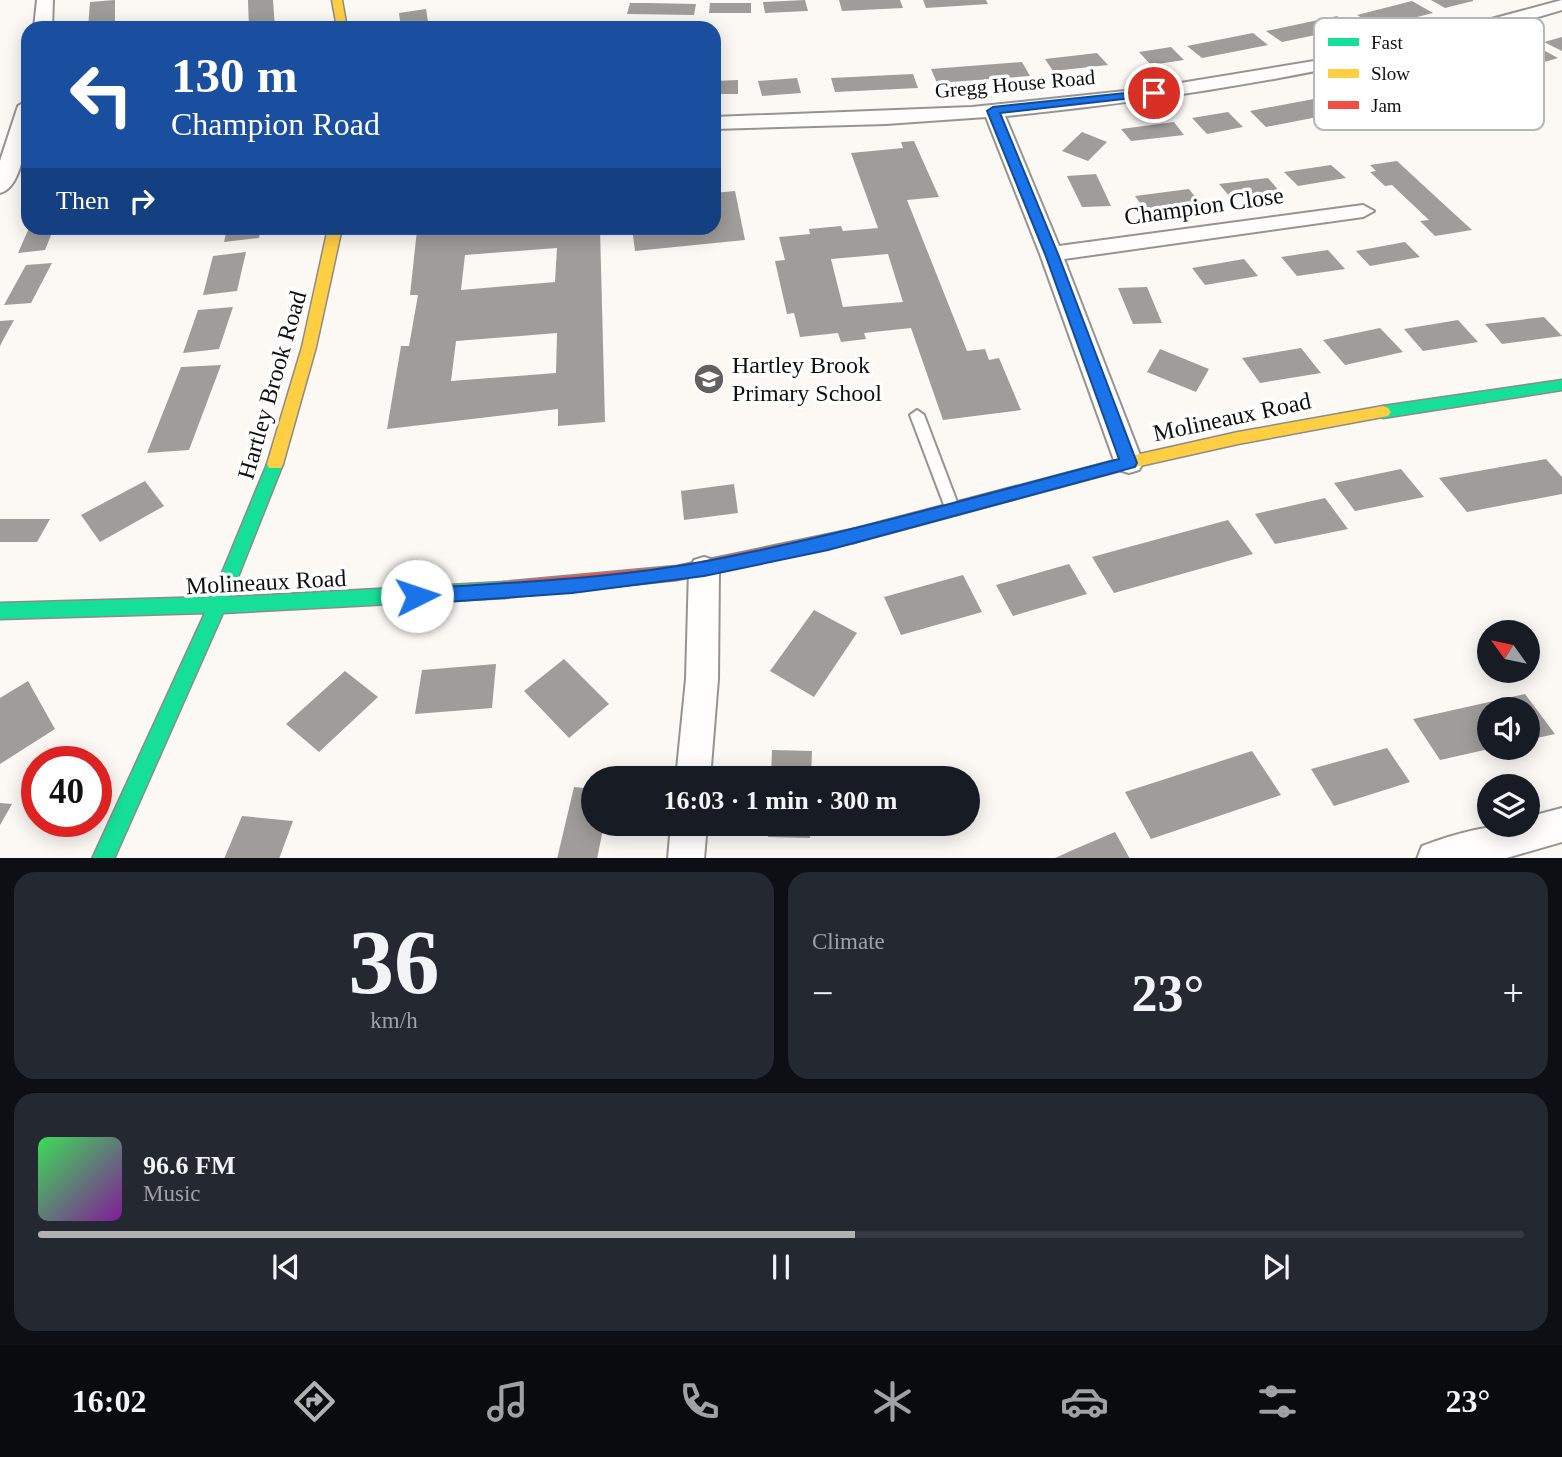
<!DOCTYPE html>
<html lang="en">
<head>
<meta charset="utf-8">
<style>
  :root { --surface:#171b24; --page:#242831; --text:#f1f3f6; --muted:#9ea1a6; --line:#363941; --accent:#b1b1b2 }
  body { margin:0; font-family:Georgia,serif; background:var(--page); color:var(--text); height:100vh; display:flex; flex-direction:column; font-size:26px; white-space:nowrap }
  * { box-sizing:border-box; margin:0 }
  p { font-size:23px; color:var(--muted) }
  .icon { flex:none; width:38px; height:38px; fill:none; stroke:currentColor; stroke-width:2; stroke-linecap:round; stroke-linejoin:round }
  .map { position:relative; height:858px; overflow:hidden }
  .side { display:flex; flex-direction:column; gap:14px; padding:14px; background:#0d0f14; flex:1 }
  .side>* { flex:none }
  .banner { position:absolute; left:21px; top:21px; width:700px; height:214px; border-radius:21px; box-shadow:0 4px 18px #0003; background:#1a4fa0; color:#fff; overflow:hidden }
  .needle { width:46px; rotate:303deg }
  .buttons { position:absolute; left:1477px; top:620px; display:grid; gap:14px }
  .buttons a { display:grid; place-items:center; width:63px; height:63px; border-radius:50%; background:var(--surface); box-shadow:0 4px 18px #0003; font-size:35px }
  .speed { position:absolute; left:21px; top:746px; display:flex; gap:14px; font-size:35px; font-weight:700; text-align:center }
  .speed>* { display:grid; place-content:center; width:91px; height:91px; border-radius:50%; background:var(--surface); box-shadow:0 4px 18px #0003; line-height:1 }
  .speed .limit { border:10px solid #d22; background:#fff; color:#111 }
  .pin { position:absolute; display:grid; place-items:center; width:60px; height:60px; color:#fff; margin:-30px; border:4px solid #fff; border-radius:50%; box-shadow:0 2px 7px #0007 }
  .me { position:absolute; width:77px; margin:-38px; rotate:86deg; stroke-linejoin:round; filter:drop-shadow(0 0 5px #0008) }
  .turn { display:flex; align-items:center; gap:24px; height:147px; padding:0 35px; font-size:32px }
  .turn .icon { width:91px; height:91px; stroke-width:2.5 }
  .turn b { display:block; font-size:49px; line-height:60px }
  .then { display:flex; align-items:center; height:66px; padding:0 35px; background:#0003; gap:14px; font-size:26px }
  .big { font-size:52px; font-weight:600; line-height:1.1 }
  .side .widget { flex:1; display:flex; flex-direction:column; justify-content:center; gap:10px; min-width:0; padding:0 24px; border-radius:21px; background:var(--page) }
  .side .dial { align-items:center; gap:0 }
  .dial b { font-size:91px; line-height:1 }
  .song { display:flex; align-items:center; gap:21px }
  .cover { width:84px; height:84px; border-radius:10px; background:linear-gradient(135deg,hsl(130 70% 55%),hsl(290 70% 35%)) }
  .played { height:7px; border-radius:4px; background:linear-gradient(90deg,var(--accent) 55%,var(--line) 55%) }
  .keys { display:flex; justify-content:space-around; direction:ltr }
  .heat { display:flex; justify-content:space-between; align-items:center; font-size:38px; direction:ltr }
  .side .tiles { flex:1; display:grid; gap:14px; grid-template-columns:1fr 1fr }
  .widget:last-child { grid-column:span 2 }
  .trip { position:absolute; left:581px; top:766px; width:399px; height:70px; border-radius:35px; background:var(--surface); box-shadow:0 4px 18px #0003; font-weight:600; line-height:70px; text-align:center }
  .menu { display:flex; height:112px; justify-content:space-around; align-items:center; background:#090b0e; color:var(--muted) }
  .menu .icon { width:49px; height:49px }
  .menu .selected { color:var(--accent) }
  .menu b { font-size:32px; color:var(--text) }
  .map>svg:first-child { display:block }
</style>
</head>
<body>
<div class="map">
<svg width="1562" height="859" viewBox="0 0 1562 859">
  <rect width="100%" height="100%" fill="#fcf8f4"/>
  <!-- building -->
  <path fill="#9f9c99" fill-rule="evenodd" d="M 115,0 L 115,28 L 88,28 L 90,2 Z
    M 248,0 L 273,0 L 275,28 L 249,28 Z
    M 805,0 L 808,11 L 765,13 L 763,2 Z
    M 839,0 L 900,0 L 903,8 L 842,11 Z
    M 923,0 L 986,0 L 988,4 L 926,8 Z
    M 1431,0 L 1473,0 L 1473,1 L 1445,8 Z
    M 1412,1 L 1433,13 L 1377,27 L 1357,15 Z
    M 630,3 L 647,3 L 696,4 L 694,15 L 627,14 Z
    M 710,3 L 751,3 L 751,13 L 709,13 Z
    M 426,9 L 429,28 L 401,28 L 399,13 Z
    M 1337,16 L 1354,27 L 1282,42 L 1266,31 Z
    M 1253,33 L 1268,45 L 1202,58 L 1187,46 Z
    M 1562,37 L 1562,51 L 1544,42 Z
    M 1536,46 L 1558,58 L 1531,66 L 1509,54 Z
    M 1171,47 L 1184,60 L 1151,65 L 1139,52 Z
    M 1097,53 L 1108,65 L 1053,71 L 1045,59 Z
    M 1022,62 L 1030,76 L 937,83 L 931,69 Z
    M 913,74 L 918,88 L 835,92 L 831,78 Z
    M 797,78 L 801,93 L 762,96 L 758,81 Z
    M 738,80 L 738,94 L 714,94 L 714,81 Z
    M 1319,98 L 1338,113 L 1266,127 L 1250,111 Z
    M 1228,112 L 1243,127 L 1207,134 L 1192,118 Z
    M 1174,122 L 1184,135 L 1131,141 L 1121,129 Z
    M 1082,132 L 1107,142 L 1088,161 L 1062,151 Z
    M 914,141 L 939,197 L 907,200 L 967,351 L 985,349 L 989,360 L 999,358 L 1021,410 L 943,420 L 911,328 L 864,333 L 866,339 L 841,342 L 838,333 L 800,337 L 794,313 L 787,314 L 775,261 L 785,260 L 779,237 L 810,234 L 809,229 L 841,226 L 843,231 L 878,228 L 851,153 L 903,148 L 901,142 ZM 888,254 L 903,302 L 843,307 L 831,259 Z
    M 1397,161 L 1437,198 L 1472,230 L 1435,236 L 1420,221 L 1429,220 L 1392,185 L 1385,186 L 1370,172 L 1376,171 L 1370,165 Z
    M 1331,165 L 1346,178 L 1298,186 L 1284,172 Z
    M 1096,174 L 1111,206 L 1082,207 L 1067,176 Z
    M 1268,178 L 1280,192 L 1231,198 L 1219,184 Z
    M 1189,189 L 1200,203 L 1145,210 L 1135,196 Z
    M 735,191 L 745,240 L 635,251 L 632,228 L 714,228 L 714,193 Z
    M 29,228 L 54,228 L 45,250 L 18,253 Z
    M 227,228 L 261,228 L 259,238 L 224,242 Z
    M 435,228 L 454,228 L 453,231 L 486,228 L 600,228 L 605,422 L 558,426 L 558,409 L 387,429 L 401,346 L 409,346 L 418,295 L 410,295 L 417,230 ZM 557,248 L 555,282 L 461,290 L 465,255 ZM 557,333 L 556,373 L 451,381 L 456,341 Z
    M 1405,242 L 1420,257 L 1370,266 L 1356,251 Z
    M 1328,250 L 1345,269 L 1297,276 L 1281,257 Z
    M 246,252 L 237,291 L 203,295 L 213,256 Z
    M 1244,259 L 1258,276 L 1205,285 L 1192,268 Z
    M 52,263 L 31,303 L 4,305 L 26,265 Z
    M 1147,287 L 1162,323 L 1133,324 L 1118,288 Z
    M 233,307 L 219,349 L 183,353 L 198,310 Z
    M 1544,317 L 1562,336 L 1502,344 L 1485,324 Z
    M 14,320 L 3,340 L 0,346 L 0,321 Z
    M 1458,320 L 1478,342 L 1423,351 L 1404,329 Z
    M 1380,328 L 1403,352 L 1345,365 L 1323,340 Z
    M 1301,348 L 1321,373 L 1260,383 L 1242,358 Z
    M 1160,349 L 1209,369 L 1196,392 L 1147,372 Z
    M 221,365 L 189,450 L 147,453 L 181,367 Z
    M 1546,459 L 1562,477 L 1562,494 L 1467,512 L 1439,478 Z
    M 1401,469 L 1424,497 L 1355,511 L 1334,483 Z
    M 145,481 L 164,506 L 100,542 L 81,515 Z
    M 734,484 L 738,513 L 684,520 L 681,491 Z
    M 1325,498 L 1348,529 L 1275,544 L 1255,514 Z
    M 0,519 L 50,519 L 37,542 L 0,542 Z
    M 1228,520 L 1253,554 L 1114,593 L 1092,557 Z
    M 1069,564 L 1087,594 L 1013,616 L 996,585 Z
    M 963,575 L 982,612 L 901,635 L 884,597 Z
    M 814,610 L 857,633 L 814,697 L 770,671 Z
    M 564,659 L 609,704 L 569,738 L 524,691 Z
    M 496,664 L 492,708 L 415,714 L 422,670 Z
    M 345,671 L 378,697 L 319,752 L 286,724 Z
    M 28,681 L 55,729 L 0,764 L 0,698 Z
    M 1525,694 L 1555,734 L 1528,740 L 1528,709 L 1489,709 L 1489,749 L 1440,760 L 1413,719 Z
    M 1387,748 L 1410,782 L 1334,806 L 1311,769 Z
    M 772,750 L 812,751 L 811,779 L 771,779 Z
    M 1252,751 L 1281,795 L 1151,839 L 1125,792 Z
    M 574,787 L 593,789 L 593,824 L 604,824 L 597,859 L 557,859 Z
    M 0,803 L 12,804 L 0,825 Z
    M 242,816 L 293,821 L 279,859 L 224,859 Z
    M 769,824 L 811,824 L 810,838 L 768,837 Z
    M 1115,832 L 1130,859 L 1053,859 L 1075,849 Z"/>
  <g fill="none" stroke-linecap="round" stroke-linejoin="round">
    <!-- lane casing -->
    <g stroke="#969492" stroke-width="4">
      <path id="lane" d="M 917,410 L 924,415 L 960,510 L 958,514 L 948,514 L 946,510 L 910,415 Z"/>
    </g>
    <!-- street casing -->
    <g stroke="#969492" stroke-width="4">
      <path id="street" d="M 37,0 L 53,0 L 52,28 L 34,28 Z
        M 1562,0 L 1562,10 L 1528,20 C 1357,69 1181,99 1005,116 L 1059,246 L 1363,205 L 1374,211 L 1363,217 L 1064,259 L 1143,463 L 1139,470 L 1129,473 L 1119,470 L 1115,463 L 1040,254 L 986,117 L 886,124 L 714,129 L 714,117 L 972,107 L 1144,89 L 1314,61 L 1458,28 Z
        M 28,100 C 28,122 26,187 0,193 L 0,161 L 18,106 Z
        M 704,557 L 714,560 L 719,569 L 718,679 L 710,779 L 676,779 L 686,679 L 689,569 L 694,560 Z
        M 1562,808 L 1562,842 L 1503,859 L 1417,859 L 1422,846 C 1456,833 1492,824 1528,824 L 1528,817 Z
        M 671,824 L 707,824 L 704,859 L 668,859 Z"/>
    </g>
    <!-- fast casing -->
    <g stroke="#8c8b89" stroke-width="3">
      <path id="fast" d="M 1562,380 L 1562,390 L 1383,418 L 1375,412 L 1383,406 Z
        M 275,458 L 281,460 L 283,464 L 230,597 L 504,582 L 510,585 L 513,590 L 510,595 L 504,598 L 223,613 L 114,859 L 92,859 L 205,613 L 0,619 L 0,603 L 212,597 L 267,464 L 269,460 Z"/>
    </g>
    <!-- slow casing -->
    <g stroke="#8c8b89" stroke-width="3">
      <path id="slow" d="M 332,0 L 342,0 L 347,28 L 337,28 Z
        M 328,228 L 342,228 L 316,347 L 283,464 L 281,468 L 269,468 L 267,464 L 302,347 Z
        M 1383,406 L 1388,408 L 1391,412 L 1388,416 L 1238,444 L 1131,468 L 853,543 L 847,541 L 844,536 L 847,531 L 853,529 L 1131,456 L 1238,432 Z"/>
    </g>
    <!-- jam casing -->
    <g stroke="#8c8b89" stroke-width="3">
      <path id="jam" d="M 853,529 L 859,531 L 862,536 L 859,541 L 853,543 L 677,580 L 504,598 L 498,595 L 495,590 L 498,585 L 504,582 L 677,566 Z"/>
    </g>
    <!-- lane -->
    <use href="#lane" fill="#fffefd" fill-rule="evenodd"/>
    <!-- street -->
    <use href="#street" fill="#fffefd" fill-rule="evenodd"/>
    <!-- fast -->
    <use href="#fast" fill="#16e098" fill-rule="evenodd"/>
    <!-- slow -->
    <use href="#slow" fill="#ffcf43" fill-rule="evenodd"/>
    <!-- jam -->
    <use href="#jam" fill="#f24e42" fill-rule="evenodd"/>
  </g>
  <!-- route -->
  <path fill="#1a73e8" stroke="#114b97" stroke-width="2" d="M 1154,90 L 1160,93 L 1158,95 L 1000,113 L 1058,254 L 1137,463 L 1135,467 L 828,550 L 704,576 L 572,593 L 417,604 L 410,602 L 408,596 L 417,589 C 513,582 612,579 707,561 C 846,534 982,495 1119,459 L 1045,254 L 987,111 L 993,107 Z"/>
  <!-- icons -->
  <defs>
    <g id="school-disc" transform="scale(1.575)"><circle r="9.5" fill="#62615f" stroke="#fff"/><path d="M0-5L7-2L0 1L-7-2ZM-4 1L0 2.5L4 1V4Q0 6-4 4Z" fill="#fff"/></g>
  </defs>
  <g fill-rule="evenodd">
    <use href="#school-disc" x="709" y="379"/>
  </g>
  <g text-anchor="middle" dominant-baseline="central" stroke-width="7" stroke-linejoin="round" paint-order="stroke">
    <!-- far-street labels -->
    <g font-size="21" fill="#0f0f0f" stroke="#fff">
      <text transform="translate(1015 84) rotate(-5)">Gregg House Road</text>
    </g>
    <!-- street labels -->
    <g font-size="24" fill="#0f0f0f" stroke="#fff">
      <text transform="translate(1204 206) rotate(-8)">Champion Close</text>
      <text transform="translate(272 385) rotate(-74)">Hartley Brook Road</text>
      <text transform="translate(1232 417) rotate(-12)">Molineaux Road</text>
      <text transform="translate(266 582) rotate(-3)">Molineaux Road</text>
    </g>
    <!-- poi labels -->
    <g font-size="24" fill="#0f0f0f" stroke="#fff" text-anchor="start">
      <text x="732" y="365">Hartley Brook<tspan x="732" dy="28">Primary School</tspan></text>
    </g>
  </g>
  <!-- legend -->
  <rect x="1314" y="18" width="230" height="112" rx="10" fill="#fff" stroke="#b7b7b7" stroke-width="2"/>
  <rect x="1328" y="38" width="31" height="8" fill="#16e098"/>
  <rect x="1328" y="69" width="31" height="9" fill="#ffcf43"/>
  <rect x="1328" y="101" width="31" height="8" fill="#f24e42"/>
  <g font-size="19" fill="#0f0f0f">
    <text x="1371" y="49">Fast</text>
    <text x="1371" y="80">Slow</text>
    <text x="1371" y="112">Jam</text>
  </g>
</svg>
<div class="buttons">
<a><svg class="needle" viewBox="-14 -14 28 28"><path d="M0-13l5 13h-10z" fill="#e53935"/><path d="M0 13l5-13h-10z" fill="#9ea1a6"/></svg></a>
<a><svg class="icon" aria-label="sound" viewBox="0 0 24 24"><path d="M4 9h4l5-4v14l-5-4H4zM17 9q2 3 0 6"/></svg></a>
<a><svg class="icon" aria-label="layers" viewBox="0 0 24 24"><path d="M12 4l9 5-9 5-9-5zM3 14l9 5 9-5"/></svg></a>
</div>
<div class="speed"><div class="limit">40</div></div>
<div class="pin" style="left:1154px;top:93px;background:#d93025"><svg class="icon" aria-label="arrive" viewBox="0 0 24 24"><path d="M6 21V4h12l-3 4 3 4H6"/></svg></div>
<svg class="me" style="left:417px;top:596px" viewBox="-20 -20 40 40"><circle r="19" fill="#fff"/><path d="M0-13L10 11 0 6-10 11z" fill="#1a73e8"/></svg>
<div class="trip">16:03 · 1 min · 300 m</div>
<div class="banner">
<div class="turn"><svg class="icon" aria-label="left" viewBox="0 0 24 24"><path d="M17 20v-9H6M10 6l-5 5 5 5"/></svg><div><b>130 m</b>Champion Road</div></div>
<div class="then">Then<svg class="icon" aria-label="right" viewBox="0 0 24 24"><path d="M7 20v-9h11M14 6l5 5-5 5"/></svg></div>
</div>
</div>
<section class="side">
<div class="tiles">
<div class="widget dial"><b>36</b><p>km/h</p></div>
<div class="widget"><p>Climate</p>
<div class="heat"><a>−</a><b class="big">23°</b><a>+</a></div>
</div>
<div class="widget">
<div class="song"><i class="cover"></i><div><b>96.6 FM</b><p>Music</p></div></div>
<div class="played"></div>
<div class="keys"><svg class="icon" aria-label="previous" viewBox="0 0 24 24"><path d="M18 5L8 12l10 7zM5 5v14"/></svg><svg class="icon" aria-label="pause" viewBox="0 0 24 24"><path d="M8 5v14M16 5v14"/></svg><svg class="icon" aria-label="next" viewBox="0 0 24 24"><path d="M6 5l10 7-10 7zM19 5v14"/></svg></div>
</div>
</div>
</section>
<nav class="menu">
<b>16:02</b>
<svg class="icon selected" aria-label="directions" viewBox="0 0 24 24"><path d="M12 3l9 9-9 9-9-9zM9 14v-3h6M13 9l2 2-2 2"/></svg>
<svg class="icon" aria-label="music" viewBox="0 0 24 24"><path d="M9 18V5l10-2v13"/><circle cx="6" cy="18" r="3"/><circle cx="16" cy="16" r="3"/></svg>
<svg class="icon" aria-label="phone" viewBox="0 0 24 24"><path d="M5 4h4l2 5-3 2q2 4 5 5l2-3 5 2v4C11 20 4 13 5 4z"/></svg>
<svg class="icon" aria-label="climate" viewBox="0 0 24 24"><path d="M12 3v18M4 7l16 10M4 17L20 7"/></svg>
<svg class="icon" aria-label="car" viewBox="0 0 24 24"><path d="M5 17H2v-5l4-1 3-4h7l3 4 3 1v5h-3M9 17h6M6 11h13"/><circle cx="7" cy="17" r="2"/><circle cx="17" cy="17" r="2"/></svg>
<svg class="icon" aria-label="filters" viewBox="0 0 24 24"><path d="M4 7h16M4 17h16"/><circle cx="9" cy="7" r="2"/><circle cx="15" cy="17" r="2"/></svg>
<b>23°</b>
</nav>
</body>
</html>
